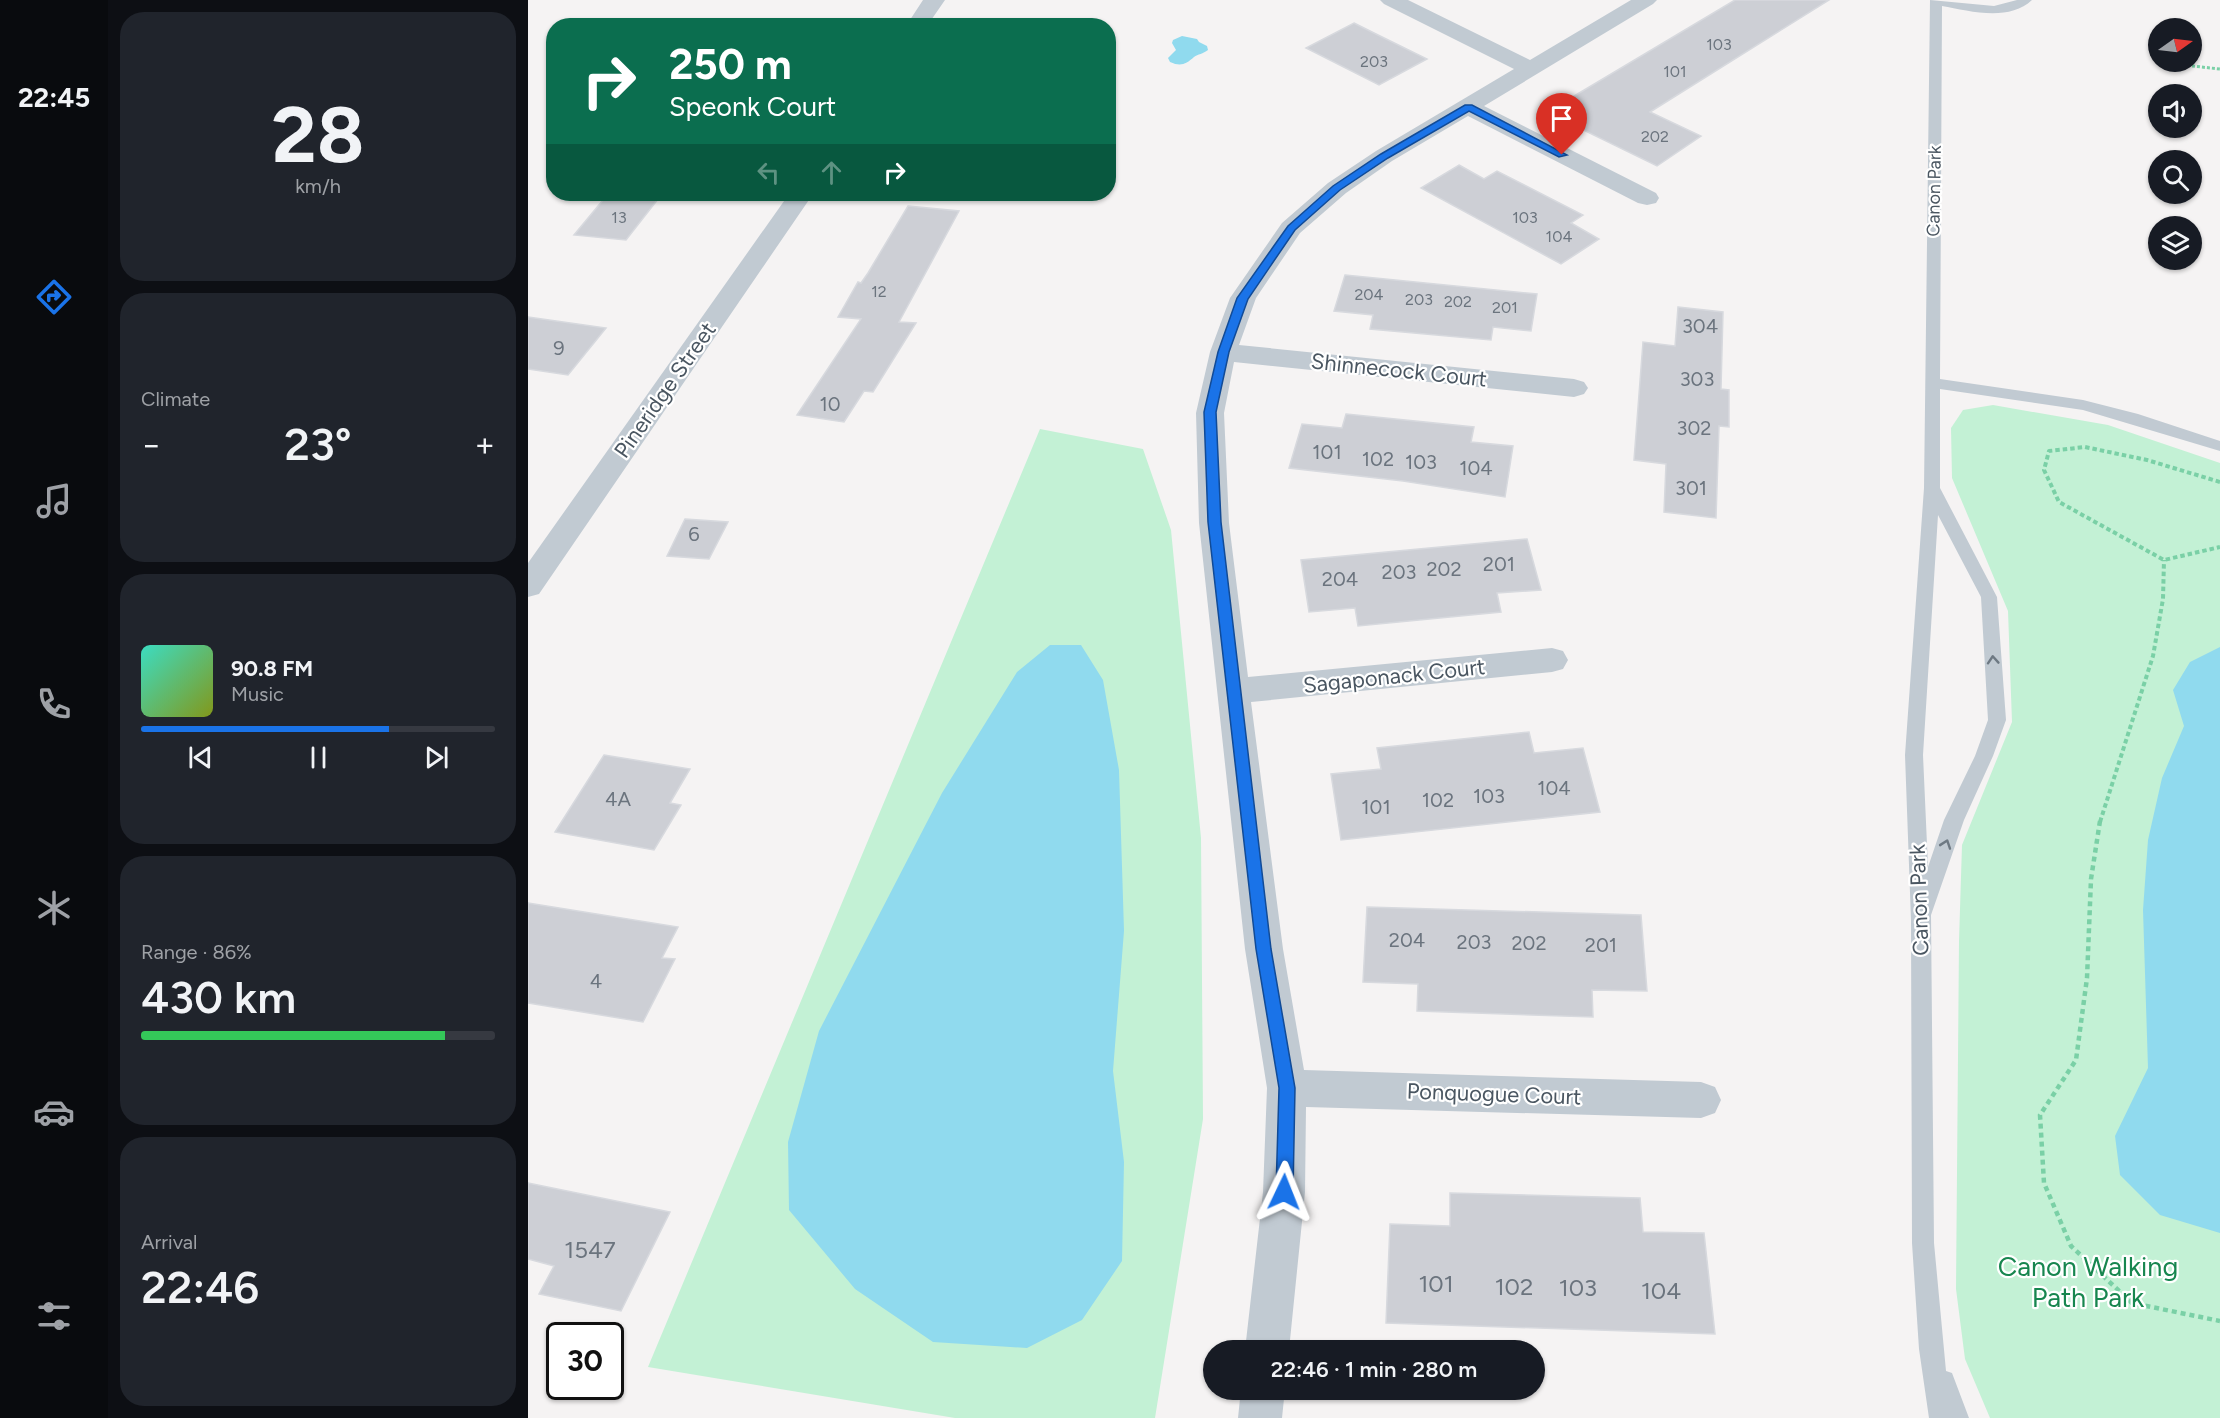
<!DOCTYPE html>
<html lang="en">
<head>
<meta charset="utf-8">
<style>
  :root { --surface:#171b24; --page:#20242c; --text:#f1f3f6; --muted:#9ea1a6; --line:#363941; --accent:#1a73e8 }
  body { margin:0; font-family:Figtree,sans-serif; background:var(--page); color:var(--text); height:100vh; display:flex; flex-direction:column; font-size:22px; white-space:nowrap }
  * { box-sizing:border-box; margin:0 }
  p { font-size:20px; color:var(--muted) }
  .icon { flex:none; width:33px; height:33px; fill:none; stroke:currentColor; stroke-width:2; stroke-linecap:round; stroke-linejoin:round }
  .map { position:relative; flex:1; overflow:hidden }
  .side { display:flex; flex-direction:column; gap:12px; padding:12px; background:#0d0f14; width:420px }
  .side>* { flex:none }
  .banner { position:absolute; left:18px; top:18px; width:570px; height:183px; border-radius:24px; box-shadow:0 2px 4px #0004; background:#0b6e4f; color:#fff; overflow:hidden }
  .needle { width:39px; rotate:76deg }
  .controls { position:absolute; left:1620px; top:18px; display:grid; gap:12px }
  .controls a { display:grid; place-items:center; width:54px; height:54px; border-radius:50%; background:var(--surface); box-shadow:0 2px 4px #0004; font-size:30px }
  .speed { position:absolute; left:18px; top:1322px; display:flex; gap:12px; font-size:30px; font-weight:700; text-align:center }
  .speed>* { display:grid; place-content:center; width:78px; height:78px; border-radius:50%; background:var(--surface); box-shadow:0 2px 4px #0004; line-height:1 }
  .speed .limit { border:3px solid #111; border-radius:9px; background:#fff; color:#111 }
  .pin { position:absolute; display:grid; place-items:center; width:51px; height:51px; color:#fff; margin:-62px -26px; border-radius:50% 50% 50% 0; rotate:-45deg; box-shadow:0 0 6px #0007 }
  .pin .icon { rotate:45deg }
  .me { position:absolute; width:66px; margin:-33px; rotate:2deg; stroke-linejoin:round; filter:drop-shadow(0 0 4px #0008) }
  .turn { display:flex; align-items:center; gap:21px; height:126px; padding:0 24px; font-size:27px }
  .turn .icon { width:78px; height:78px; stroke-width:2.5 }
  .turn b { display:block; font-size:42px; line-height:51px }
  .lanes { display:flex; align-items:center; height:57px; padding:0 24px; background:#0003; justify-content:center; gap:30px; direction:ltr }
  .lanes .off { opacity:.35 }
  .big { font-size:45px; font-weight:600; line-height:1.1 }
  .side .widget { flex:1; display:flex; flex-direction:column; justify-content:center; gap:9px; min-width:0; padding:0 21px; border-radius:24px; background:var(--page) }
  .side .dial { align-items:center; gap:0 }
  .dial b { font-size:78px; line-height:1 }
  .song { display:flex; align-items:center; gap:18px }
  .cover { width:72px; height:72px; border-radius:9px; background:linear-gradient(135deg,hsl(170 70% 55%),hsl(70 70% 35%)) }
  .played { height:6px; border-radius:3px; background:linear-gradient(90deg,var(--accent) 70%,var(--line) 70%) }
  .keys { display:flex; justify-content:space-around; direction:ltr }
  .heat { display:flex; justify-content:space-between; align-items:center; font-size:33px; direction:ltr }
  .charge { height:9px; border-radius:4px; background:linear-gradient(90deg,#34c759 86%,var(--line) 0) }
  .trip { position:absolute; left:675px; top:1340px; width:342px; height:60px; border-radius:30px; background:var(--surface); box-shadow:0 2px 4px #0004; font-weight:600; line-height:60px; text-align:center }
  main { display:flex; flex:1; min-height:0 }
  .menu { display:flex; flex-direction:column; width:108px; justify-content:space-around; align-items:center; background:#090b0e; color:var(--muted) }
  .menu .icon { width:42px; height:42px }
  .menu .active { color:var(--accent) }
  .menu b { font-size:27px; color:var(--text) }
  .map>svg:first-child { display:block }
</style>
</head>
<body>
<main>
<nav class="menu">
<b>22:45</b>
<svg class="icon active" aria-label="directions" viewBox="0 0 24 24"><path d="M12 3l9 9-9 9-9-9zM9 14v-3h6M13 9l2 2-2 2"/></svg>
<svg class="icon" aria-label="music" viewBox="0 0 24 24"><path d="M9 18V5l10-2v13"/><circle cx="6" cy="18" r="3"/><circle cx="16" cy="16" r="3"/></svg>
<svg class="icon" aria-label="phone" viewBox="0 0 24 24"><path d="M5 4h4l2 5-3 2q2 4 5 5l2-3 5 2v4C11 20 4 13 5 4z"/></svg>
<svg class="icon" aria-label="climate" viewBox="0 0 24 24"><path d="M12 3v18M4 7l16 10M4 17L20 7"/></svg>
<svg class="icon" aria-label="car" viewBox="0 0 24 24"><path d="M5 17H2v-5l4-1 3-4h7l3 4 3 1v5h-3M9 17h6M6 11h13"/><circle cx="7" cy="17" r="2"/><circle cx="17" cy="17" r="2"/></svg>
<svg class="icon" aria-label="filters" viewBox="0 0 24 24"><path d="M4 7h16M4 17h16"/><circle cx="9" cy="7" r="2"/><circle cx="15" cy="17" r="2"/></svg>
</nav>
<section class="side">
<div class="widget dial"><b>28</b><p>km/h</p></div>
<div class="widget"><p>Climate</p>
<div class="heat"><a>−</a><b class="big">23°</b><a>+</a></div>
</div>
<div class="widget">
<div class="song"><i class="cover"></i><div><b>90.8 FM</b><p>Music</p></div></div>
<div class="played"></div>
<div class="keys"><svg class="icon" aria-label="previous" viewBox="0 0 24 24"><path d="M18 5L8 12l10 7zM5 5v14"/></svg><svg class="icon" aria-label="pause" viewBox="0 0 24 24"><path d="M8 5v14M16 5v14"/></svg><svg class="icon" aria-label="next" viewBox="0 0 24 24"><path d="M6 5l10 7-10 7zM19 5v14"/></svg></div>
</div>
<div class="widget"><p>Range · 86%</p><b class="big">430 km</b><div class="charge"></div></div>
<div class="widget"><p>Arrival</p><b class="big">22:46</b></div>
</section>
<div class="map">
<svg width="1692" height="1418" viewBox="0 0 1692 1418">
  <rect width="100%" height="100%" fill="#f5f3f3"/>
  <!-- green -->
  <path fill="#c3f1d5" d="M 1465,405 L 1580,425 L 1692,463 L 1692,1418 L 1462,1418 L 1437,1359 L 1428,1289 L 1431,941 L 1434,845 L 1484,722 L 1480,611 L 1424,478 L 1423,428 L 1435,410 Z
    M 512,429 L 615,449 L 643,530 L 673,838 L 675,1119 L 627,1418 L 427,1418 L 120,1367 Z"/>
  <!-- water -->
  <path fill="#90daee" d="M 654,36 L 669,39 L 671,42 L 679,46 L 680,50 C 675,54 670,54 666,57 C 658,64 653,67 642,62 L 640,58 L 648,50 L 644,43 L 645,40 Z
    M 522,645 L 553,645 L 575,680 L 591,770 L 596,931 L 585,1071 L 596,1162 L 594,1261 L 554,1320 L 499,1348 L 405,1342 L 327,1289 L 261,1210 L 260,1142 L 291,1031 L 414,793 L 489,672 Z
    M 1692,647 L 1692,1233 L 1632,1215 L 1592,1175 L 1587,1136 L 1620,1068 L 1615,910 L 1620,840 L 1634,778 L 1656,726 L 1645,690 L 1662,662 Z"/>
  <!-- building -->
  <path fill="#cdcfd5" stroke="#d7d9de" stroke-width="1.5" d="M 1207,0 L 1301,0 L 1122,112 L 1173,136 L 1129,166 L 1043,124 L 1055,117 L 1031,105 Z
    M 826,23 L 846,33 L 899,59 L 851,85 L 778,48 Z
    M 931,165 L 956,179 L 969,171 L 1055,215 L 1043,223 L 1071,239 L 1033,264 L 893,188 Z
    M 80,194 L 134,194 L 98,240 L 46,235 Z
    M 380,206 L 431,211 L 371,322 L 388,323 L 345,392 L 336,391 L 316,422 L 269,415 L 333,319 L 310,317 L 330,282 L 333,283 L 340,273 Z
    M 817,275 L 1009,294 L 1003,331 L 965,327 L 963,340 L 842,329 L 845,315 L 806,311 Z
    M 1150,307 L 1195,312 L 1193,389 L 1201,390 L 1201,427 L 1191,426 L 1188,518 L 1136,512 L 1138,464 L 1106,460 L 1115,342 L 1147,346 Z
    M 0,317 L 78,328 L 40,375 L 0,369 Z
    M 818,414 L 946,427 L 943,442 L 985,446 L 977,497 L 875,481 L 761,468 L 774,424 L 814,428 Z
    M 157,519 L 200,522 L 181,559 L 139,556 Z
    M 999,539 L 1013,590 L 969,593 L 973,612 L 830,626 L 827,608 L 781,612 L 773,560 Z
    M 1001,732 L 1006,753 L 1055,748 L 1072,812 L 813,840 L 803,774 L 853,769 L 849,748 Z
    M 76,755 L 162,769 L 142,803 L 153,805 L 126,850 L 27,832 Z
    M 0,903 L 150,927 L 134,958 L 147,959 L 115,1022 L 0,1003 Z
    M 839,907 L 1113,915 L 1119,991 L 1064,990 L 1065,1017 L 889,1011 L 890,984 L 835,982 Z
    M 0,1183 L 142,1212 L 93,1311 L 11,1294 L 26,1266 L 0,1259 Z
    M 922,1193 L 1112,1198 L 1115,1232 L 1176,1233 L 1187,1334 L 858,1323 L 862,1224 L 922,1226 Z"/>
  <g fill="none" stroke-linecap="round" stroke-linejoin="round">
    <!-- path-far2 -->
    <path stroke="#7ad0a6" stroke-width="3" stroke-dasharray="3 2" stroke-linecap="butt" d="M 1664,66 L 1692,69"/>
    <!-- path-far1 -->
    <path stroke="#7ad0a6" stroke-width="4" stroke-dasharray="4.5 3" stroke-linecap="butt" d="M 1692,482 L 1619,460 L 1557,447 L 1521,451 L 1516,470 L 1531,502 L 1636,560 L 1692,547
      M 1572,822 L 1625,656 L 1635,599 L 1636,560"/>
    <!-- path -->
    <path stroke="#7ad0a6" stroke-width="4.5" stroke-dasharray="5 4" stroke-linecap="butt" d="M 1572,821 L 1563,879 L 1559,978 L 1548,1060 L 1512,1115 L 1516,1183 L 1543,1246 L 1604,1303 L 1692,1321"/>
    <!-- lane -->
    <path fill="#c1cad2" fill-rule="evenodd" d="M 1402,0 L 1466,6 L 1489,0 L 1504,0 C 1481,22 1441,11 1414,6 L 1412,379 L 1555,400 L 1610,414 L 1692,441 L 1692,451 L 1555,410 L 1412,389 L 1412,488 L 1469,597 L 1478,720 L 1465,756 L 1436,820 L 1403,915 L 1406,1243 L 1418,1371 L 1424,1373 L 1441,1418 L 1401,1418 L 1391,1349 L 1384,1243 L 1383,920 L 1377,755 L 1396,488 ZM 1410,515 L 1453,597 L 1460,720 L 1447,756 L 1416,820 L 1400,867 L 1395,755 Z"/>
    <!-- street -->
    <path fill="#c1cad2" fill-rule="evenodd" d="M 395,0 L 417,0 L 399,26 L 378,26 Z
      M 852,0 L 880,0 L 1002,60 L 1103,0 L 1129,0 L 1125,4 L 956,106 L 1128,193 L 1131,198 L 1128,203 L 1119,205 L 1110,203 L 940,116 L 864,161 L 818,193 L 772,233 L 728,298 L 711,345 L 1046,379 L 1056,382 L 1060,388 L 1056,394 L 1046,397 L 706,362 L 696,413 L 701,523 L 720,677 L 1024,648 L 1035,651 L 1040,660 L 1035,669 L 1024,672 L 723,702 L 755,949 L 776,1070 L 1173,1082 L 1187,1087 L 1193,1100 L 1187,1113 L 1173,1118 L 778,1107 L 777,1192 L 761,1350 L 717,1350 L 735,1192 L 739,1088 L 717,949 L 671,523 L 668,413 L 682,352 L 702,298 L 754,223 L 800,183 L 848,151 L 986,69 L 856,4 Z
      M 261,194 L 285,194 L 11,594 L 0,597 L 0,563 Z
      M 713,1389 L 757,1389 L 754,1418 L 710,1418 Z"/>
  </g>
  <!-- one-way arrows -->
  <defs><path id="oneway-chevron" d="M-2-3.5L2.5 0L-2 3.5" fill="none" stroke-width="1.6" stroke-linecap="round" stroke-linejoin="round" transform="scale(1.5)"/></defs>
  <g stroke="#6e7983">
    <use href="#oneway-chevron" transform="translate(1465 660) rotate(-94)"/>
    <use href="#oneway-chevron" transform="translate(1418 844) rotate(-71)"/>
  </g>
  <!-- route -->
  <path fill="#1a73e8" stroke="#114b97" stroke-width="1.5" d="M 937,105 L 944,105 L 1039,155 L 1031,157 L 941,111 L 860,158 L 812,190 L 767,230 L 720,299 L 701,352 L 688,412 L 693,522 L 743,949 L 767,1088 L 765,1192 L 762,1198 L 756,1201 L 750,1198 L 748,1192 L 751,1088 L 728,949 L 680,522 L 676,412 L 690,352 L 709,298 L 760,226 L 805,186 L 853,154 Z"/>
  <g text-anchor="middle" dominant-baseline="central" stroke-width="4.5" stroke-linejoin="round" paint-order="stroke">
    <!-- far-number labels -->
    <g font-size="16" fill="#6b747e">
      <text x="1191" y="44">103</text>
      <text x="846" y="61">203</text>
      <text x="1147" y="71">101</text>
      <text x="1127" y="136">202</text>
      <text x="91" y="217">13</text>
      <text x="997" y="217">103</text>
      <text x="1031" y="236">104</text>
      <text x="351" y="291">12</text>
      <text x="841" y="294">204</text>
      <text x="891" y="299">203</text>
      <text x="930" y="301">202</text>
      <text x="977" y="307">201</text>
    </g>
    <!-- far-street labels -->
    <g font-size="18" fill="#4a5661" stroke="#fff">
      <text transform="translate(1406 191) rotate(-89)">Canon Park</text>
    </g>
    <!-- number labels -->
    <g font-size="20" fill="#6b747e">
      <text x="1172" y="326">304</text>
      <text x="31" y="348">9</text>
      <text x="1169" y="379">303</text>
      <text x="302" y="404">10</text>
      <text x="1166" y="428">302</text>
      <text x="799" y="452">101</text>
      <text x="850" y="459">102</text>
      <text x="893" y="462">103</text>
      <text x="948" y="468">104</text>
      <text x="1163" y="488">301</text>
      <text x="166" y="534">6</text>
      <text x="971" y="564">201</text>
      <text x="916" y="569">202</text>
      <text x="871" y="572">203</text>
      <text x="812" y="579">204</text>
      <text x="1026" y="788">104</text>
      <text x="961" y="796">103</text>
      <text x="90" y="799">4A</text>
      <text x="910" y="800">102</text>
      <text x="848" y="807">101</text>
      <text x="879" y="940">204</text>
      <text x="946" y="942">203</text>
      <text x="1001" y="943">202</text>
      <text x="1073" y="945">201</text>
      <text x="68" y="981">4</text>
    </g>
    <!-- street labels -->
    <g font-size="22" fill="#4a5661" stroke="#fff">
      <text transform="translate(871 370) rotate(6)">Shinnecock Court</text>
      <text transform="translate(137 390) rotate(-55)">Pineridge Street</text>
      <text transform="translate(866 676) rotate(-6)">Sagaponack Court</text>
      <text transform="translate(1391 900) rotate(-92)">Canon Park</text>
      <text transform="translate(966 1094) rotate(2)">Ponquogue Court</text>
    </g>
    <!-- near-number labels -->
    <g font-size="24" fill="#6b747e">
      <text x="62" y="1249">1547</text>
      <text x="908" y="1283">101</text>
      <text x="986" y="1286">102</text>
      <text x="1050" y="1287">103</text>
      <text x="1133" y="1290">104</text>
    </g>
    <!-- near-park labels -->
    <g font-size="27" fill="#17864f" stroke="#fff">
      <text x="1560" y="1266">Canon Walking<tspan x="1560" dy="31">Path Park</tspan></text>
    </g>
  </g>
</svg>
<div class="controls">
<a><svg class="needle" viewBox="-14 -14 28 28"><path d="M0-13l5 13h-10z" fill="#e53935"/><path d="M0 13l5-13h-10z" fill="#9ea1a6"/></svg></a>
<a><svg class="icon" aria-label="sound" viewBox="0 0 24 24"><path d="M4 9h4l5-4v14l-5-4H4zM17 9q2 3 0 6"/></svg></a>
<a><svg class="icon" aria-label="search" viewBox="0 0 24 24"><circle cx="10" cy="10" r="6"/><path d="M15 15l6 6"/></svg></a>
<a><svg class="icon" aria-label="layers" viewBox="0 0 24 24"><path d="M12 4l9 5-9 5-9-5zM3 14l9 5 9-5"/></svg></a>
</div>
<div class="speed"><div class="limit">30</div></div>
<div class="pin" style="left:1034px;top:155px;background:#d93025"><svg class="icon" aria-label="arrive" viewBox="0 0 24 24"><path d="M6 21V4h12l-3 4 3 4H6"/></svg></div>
<svg class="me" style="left:756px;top:1192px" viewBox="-20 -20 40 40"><path d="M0-17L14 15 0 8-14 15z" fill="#1a73e8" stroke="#fff" stroke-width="4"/></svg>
<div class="trip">22:46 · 1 min · 280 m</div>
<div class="banner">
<div class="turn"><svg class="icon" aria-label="right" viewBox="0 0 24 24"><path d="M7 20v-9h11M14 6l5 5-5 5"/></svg><div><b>250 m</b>Speonk Court</div></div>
<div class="lanes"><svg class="icon off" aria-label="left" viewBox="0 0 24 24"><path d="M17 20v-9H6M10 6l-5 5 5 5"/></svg><svg class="icon off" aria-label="ahead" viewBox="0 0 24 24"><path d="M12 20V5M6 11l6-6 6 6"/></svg><svg class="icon" aria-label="right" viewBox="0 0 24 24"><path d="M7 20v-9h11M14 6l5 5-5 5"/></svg></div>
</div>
</div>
</main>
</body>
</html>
